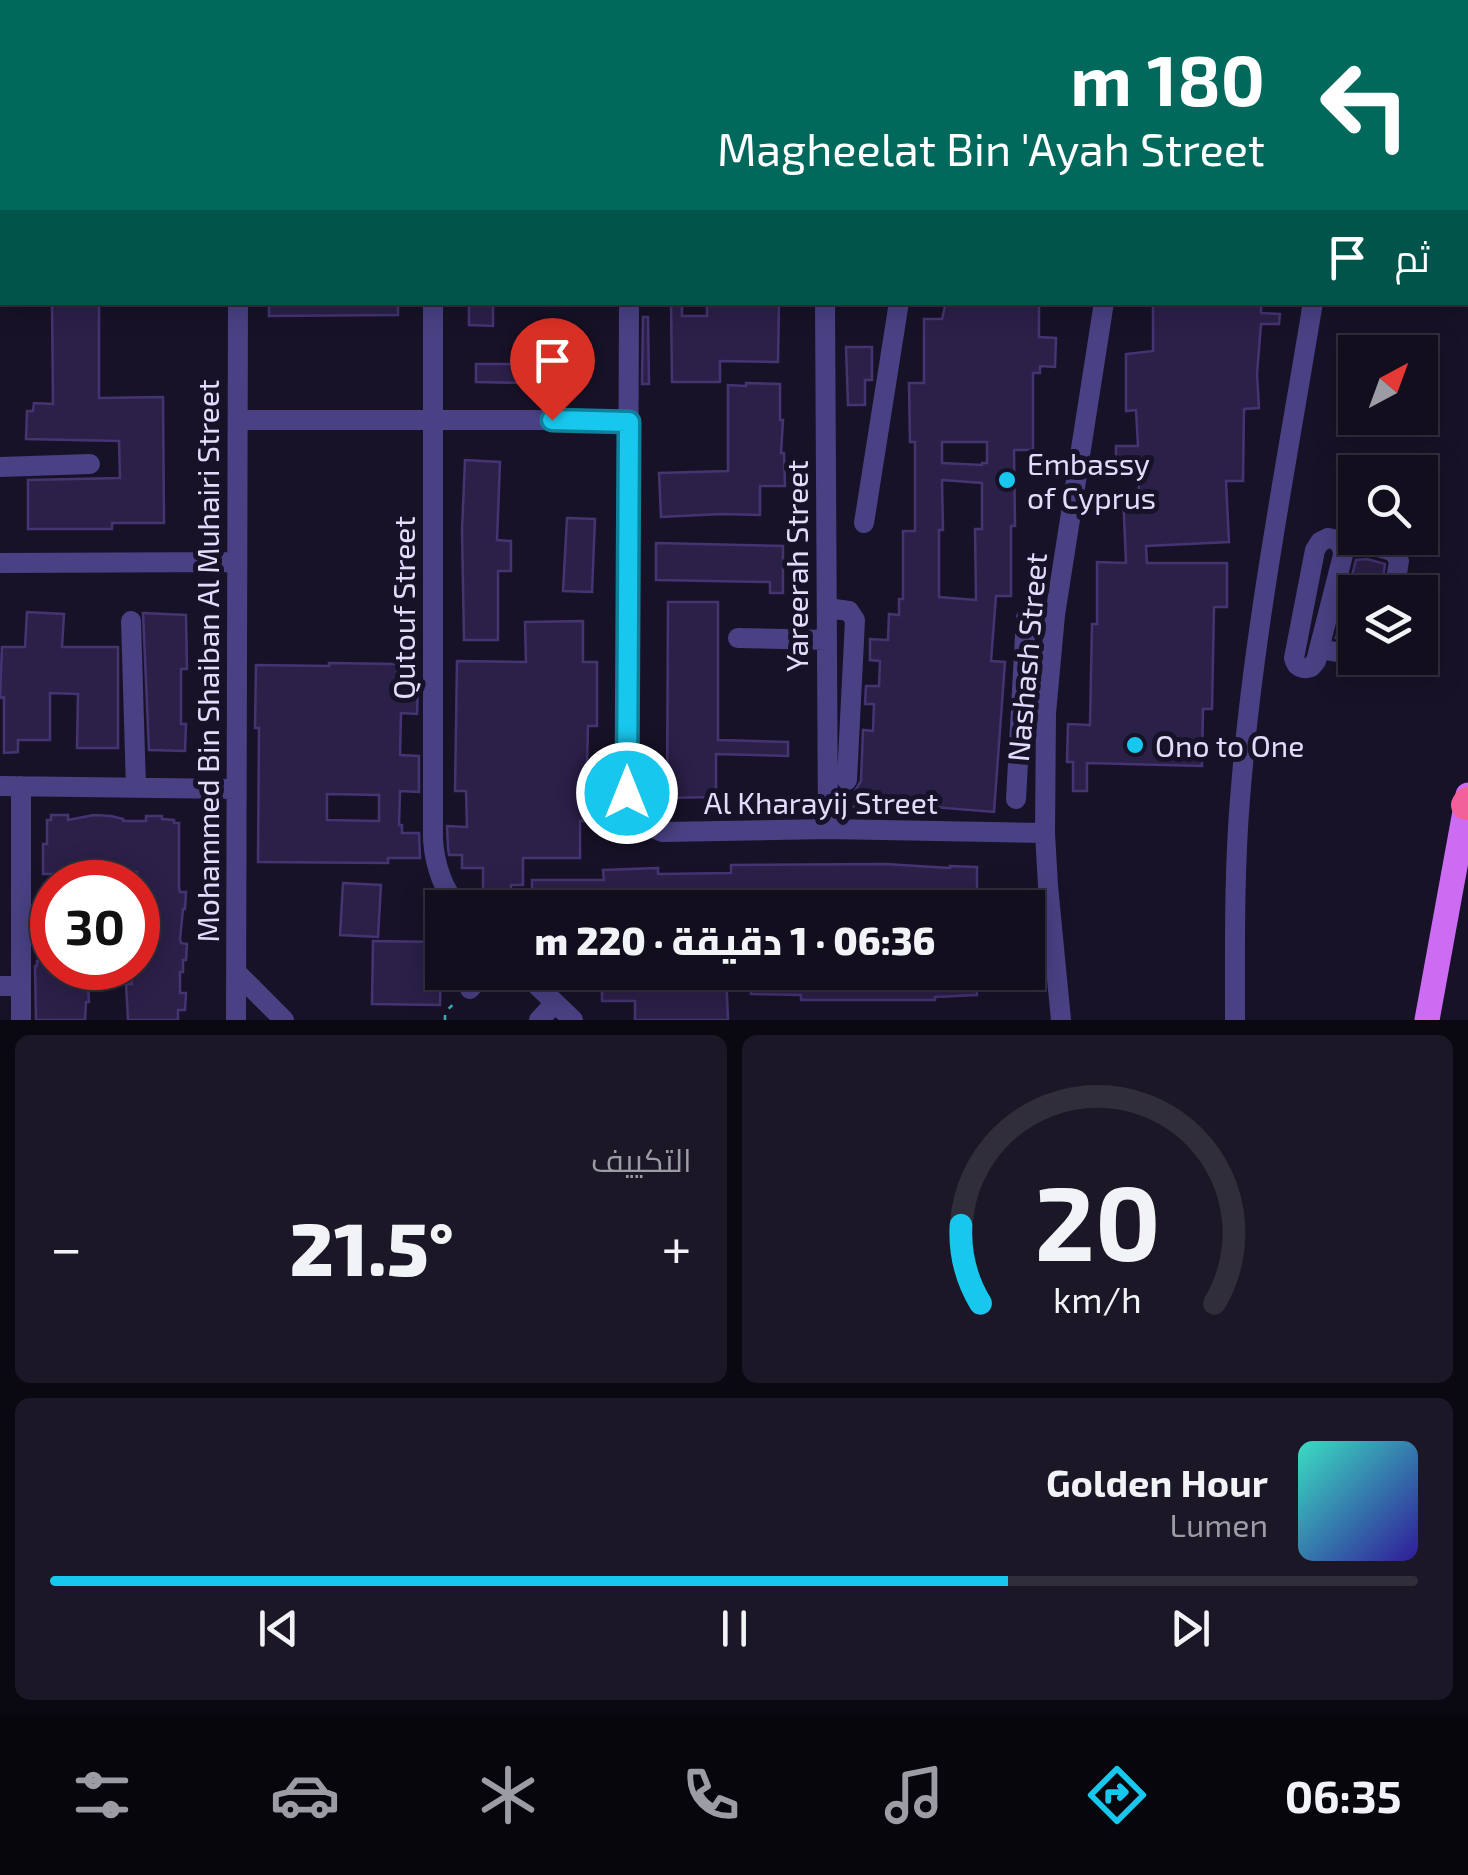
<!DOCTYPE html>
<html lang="ar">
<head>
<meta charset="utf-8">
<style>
  :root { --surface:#120e1e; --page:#1b1727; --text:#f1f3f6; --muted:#9c9ca4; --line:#312e3c; --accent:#18c7ed }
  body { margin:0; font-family:"Exo 2",Cairo,sans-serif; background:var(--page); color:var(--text); direction:rtl; height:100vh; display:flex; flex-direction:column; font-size:38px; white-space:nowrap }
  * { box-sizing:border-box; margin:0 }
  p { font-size:32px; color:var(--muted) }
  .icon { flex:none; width:55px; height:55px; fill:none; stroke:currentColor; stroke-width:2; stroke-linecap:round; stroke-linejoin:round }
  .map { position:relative; height:1020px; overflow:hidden; direction:ltr }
  .side { display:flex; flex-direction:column; gap:15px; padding:15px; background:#0a0810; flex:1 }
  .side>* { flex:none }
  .guide { position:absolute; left:0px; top:0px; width:1470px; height:305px; box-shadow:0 5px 25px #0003,0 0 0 2px var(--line); direction:rtl; background:#00695c; color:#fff; overflow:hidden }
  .needle { width:65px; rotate:41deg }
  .controls { position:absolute; left:1338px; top:335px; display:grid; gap:20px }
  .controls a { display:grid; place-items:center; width:100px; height:100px; border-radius:0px; background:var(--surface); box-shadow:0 5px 25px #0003,0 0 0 2px var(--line); font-size:50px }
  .speed { position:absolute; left:30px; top:860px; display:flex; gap:20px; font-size:50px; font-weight:700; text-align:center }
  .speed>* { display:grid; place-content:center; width:130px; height:130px; border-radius:50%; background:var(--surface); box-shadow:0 5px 25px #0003,0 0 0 2px var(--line); line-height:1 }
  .speed .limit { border:15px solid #d22; background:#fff; color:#111 }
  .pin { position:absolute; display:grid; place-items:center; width:85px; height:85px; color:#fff; margin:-102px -42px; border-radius:50% 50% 50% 0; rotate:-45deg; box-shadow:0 0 10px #0007 }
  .pin .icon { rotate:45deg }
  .me { position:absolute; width:110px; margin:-55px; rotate:0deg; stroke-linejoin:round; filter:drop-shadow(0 0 8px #0008) }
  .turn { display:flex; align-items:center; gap:35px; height:210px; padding:0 40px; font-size:45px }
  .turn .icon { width:130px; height:130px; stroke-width:2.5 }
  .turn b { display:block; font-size:70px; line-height:85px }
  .then { display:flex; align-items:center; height:95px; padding:0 40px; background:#0003; gap:20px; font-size:38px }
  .big { font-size:75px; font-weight:800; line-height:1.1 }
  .side .card { flex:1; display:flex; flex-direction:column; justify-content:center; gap:15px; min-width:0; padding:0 35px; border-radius:15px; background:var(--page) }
  .side .dial { align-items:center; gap:0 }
  .dial svg { height:260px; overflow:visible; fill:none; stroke:var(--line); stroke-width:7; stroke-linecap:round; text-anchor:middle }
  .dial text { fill:var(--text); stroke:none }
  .song { display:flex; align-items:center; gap:30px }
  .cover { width:120px; height:120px; border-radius:15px; background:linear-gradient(135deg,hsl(170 70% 55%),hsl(250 70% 35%)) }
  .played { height:10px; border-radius:5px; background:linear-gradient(90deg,var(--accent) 70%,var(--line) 70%) }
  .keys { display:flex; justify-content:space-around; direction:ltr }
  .heat { display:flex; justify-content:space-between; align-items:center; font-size:55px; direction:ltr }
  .side .tiles { flex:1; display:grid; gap:15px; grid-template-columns:1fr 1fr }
  .card:last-child { grid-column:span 2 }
  .trip { position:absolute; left:425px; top:890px; width:620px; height:100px; border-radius:0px; background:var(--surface); box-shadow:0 5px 25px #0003,0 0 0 2px var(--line); font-weight:800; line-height:100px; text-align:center; direction:rtl }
  .tab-bar { display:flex; height:160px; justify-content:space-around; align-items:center; background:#07060c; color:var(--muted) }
  .tab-bar .icon { width:70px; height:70px }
  .tab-bar .selected { color:var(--accent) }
  .tab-bar b { font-size:45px; color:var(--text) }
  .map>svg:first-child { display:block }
</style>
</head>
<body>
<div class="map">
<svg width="1468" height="1020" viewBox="0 0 1468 1020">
  <rect width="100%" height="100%" fill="#181228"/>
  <!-- building -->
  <path fill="#2b2048" stroke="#453472" stroke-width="2.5" fill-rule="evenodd" d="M 52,302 L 99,302 L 99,398 L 163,397 L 164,523 L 112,523 L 112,529 L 28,529 L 28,480 L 120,478 L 119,441 L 26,439 L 27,411 L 33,411 L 34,403 L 53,404 Z
    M 269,302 L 398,302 L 398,315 L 269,316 Z
    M 469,302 L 493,302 L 493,326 L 469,325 Z
    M 671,302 L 682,302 L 682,316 L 707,316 L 707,302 L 779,302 L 778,362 L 720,361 L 720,382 L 672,382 Z
    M 946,302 L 1039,302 L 1039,337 L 1056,338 L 1055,367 L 1040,366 L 1040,373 L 1033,373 L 1033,450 L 1014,450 L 1015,526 L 1011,526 L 1011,596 L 996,596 L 991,661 L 1005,662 L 994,812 L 921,806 L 921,810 L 854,807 L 855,791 L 861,781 L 863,730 L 873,731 L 874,704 L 865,704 L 866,686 L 879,686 L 880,661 L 870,660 L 870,639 L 888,640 L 889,614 L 899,615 L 899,599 L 903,599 L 903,531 L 915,531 L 915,442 L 910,442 L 909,383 L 924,383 L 924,319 L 942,319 ZM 942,442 L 987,442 L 987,463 L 982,463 L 982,465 L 942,463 ZM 942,480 L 982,483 L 982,529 L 975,529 L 976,600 L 939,597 L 939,530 L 943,530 Z
    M 1153,302 L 1261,302 L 1261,313 L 1280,314 L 1279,324 L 1261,324 L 1257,374 L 1259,408 L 1244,409 L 1243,481 L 1226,481 L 1229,542 L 1146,546 L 1147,563 L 1227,563 L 1227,607 L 1214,607 L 1212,709 L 1203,709 L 1202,766 L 1087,763 L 1087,791 L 1073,791 L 1073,762 L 1067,762 L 1068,724 L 1090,725 L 1092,624 L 1097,624 L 1097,562 L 1126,563 L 1123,494 L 1139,494 L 1138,458 L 1116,459 L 1116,446 L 1138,446 L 1136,410 L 1126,411 L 1126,354 L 1153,351 Z
    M 643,317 L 648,317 L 649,384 L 642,384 Z
    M 846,347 L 872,347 L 872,380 L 865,380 L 865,405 L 848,405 Z
    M 476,364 L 528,364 L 528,383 L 476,382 Z
    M 746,383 L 780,384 L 780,420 L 783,420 L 781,453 L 784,453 L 785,486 L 760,486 L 760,515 L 721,514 L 661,517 L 659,473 L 728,471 L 728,385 L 746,386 Z
    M 465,460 L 500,462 L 497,540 L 511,541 L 511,571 L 498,571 L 498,640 L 464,640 L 462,530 Z
    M 567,518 L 595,519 L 592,592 L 563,591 Z
    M 656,543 L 783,546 L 783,593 L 770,593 L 770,582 L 656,580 Z
    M 1367,559 L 1385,564 L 1381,592 L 1355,592 L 1355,641 L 1336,638 L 1356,560 Z
    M 668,602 L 718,602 L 718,740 L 788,742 L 788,756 L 716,754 L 716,797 L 667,798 Z
    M 27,612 L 64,614 L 62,647 L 118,647 L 118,748 L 77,748 L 78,694 L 50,693 L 50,740 L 18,740 L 18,752 L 4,753 L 4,697 L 0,698 L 2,647 L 25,647 Z
    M 143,613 L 186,615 L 187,669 L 181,669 L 181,724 L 186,724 L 185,751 L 149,750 Z
    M 583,621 L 583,662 L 597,662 L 597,726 L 588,726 L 586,807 L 596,807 L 595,821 L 580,821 L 580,858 L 523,858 L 523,885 L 511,885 L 511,893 L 483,892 L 483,868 L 462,868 L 462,855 L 449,855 L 448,848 L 447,826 L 467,827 L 466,791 L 455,791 L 457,661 L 526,662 L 525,622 Z
    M 329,663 L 397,664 L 396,684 L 418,684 L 417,714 L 401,713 L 400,755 L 419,756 L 419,792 L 400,791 L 399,825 L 402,825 L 402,833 L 419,833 L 420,858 L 388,858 L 388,863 L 258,862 L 259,728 L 255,728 L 256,665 L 329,666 ZM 327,794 L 379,795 L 379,821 L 327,820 Z
    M 51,815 L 68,815 L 68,820 L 94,815 L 111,816 L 123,819 L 123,821 L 146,821 L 146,816 L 162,816 L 162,819 L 174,820 L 174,823 L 179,823 L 179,888 L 180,892 L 186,892 L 185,909 L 183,909 L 180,939 L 181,943 L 187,944 L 186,960 L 183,960 L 183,972 L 180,972 L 180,993 L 186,993 L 185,1010 L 178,1010 L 178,1020 L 128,1020 L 126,984 L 132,984 L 129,968 L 138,968 L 137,872 L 117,874 L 43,874 L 43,844 L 47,844 L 47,820 L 51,820 Z
    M 885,864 L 950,868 L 950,866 L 977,867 L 977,908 L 604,908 L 604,904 L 532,905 L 532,880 L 604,880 L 603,870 L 658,868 L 658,874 L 731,873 L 731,865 Z
    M 343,883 L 381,885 L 378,937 L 340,935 Z
    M 373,941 L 441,942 L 440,1005 L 372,1004 Z
    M 52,960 L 52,968 L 87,968 L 89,1002 L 86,1002 L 85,1020 L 36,1020 L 35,966 L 37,966 L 37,961 Z
    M 602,972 L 726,972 L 728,1020 L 635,1020 L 635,1001 L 602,1001 Z
    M 752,972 L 976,972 L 977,995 L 935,997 L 935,1000 L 801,1000 L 801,995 L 751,994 Z"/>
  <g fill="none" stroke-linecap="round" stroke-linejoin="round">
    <!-- path -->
    <path stroke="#3ab0b2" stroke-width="2.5" stroke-dasharray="5 8" stroke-linecap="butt" d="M 445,1020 L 445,1012 L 458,1000"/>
    <!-- minor -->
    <path stroke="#494183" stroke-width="20" d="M 1135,0 L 1146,2
      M 237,2 L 237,0
      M 450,2 L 452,0
      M 0,221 L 2,221
      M 433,302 L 433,840 C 435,866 442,888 459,908
      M 629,302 L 627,793 L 640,822 L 662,832 L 828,829 L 1045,833
      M 825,302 L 828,829
      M 239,420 L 552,420 L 629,422
      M 0,467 L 90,464
      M 864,523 L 899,302
      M 1328,538 C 1338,539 1343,545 1343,555 L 1316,661 L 1311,667 C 1302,670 1296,667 1294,658 L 1315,550 L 1320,542 Z
      M 1343,550 C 1360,541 1377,546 1394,552 L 1399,561 L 1394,592
      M 0,563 L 236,562
      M 827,608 L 849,611 L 855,620 L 847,780
      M 131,621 L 136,788
      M 738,638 L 827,640
      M 1319,649 L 1355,655
      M 1370,658 L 1378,658
      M 0,786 L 236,789
      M 21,786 L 21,1020
      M 1016,799 L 1026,618
      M 236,972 L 284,1020
      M 523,972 L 573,1020
      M 0,986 L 21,986
      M 470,989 L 484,972
      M 236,1020 L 238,302
      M 539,1020 L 554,1004
      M 1061,1020 L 1048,886 L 1045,833 L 1046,713 L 1055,615 L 1104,302
      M 1235,1020 C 1235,946 1234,873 1240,799 C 1253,633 1286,467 1313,302"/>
    <!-- major -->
    <path stroke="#cb6cf3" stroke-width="25" d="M 1427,1020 L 1468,795"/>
    <!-- highway -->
    <path stroke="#f3619b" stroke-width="30" d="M 1466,805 L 1468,802"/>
  </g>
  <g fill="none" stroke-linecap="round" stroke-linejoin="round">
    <!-- route casing -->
    <g stroke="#10819a" stroke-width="25">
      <path id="route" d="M 552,420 L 629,422 L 627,793"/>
    </g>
    <!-- route -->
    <use href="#route" stroke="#18c7ed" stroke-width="18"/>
  </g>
  <!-- markers -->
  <g fill="#18c7ed" stroke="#181228" stroke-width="4">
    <circle cx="1007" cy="480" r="10"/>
    <circle cx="1135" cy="745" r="10"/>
  </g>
  <g text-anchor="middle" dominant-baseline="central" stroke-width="10" stroke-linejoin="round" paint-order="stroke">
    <!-- poi labels -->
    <g font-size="30" fill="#e2dcfc" stroke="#181228" text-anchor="start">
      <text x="1027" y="463">Embassy<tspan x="1027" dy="34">of Cyprus</tspan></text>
      <text x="1155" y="745">Ono to One</text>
    </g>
    <!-- street labels -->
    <g font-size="30" fill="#e2dcfc" stroke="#181228">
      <text transform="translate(796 566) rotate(-90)">Yareerah Street</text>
      <text transform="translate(403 608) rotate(-90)">Qutouf Street</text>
      <text transform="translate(1026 657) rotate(-85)">Nashash Street</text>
      <text transform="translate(207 661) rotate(-90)">Mohammed Bin Shaiban Al Muhairi Street</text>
      <text x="821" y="802">Al Kharayij Street</text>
    </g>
  </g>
</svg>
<div class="controls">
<a><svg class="needle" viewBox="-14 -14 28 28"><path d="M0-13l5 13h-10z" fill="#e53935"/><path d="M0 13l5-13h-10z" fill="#9c9ca4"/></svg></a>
<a><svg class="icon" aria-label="search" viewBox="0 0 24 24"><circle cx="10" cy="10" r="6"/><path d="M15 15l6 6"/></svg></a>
<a><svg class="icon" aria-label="layers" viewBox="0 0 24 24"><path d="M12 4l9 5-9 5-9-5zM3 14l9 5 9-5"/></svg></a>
</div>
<div class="speed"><div class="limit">30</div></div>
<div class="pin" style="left:552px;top:420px;background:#d93025"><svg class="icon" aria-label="arrive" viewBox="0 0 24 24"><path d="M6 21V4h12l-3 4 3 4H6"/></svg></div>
<svg class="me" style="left:627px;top:793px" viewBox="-20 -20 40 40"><circle r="17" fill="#18c7ed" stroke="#fff" stroke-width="3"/><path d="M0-11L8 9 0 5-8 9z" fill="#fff"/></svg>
<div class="trip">06:36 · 1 دقيقة · 220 m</div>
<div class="guide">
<div class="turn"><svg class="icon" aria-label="left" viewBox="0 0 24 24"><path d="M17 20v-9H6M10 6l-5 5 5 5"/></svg><div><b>180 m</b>Magheelat Bin 'Ayah Street</div></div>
<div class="then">ثم<svg class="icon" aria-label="arrive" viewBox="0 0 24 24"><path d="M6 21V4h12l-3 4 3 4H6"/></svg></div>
</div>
</div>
<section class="side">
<div class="tiles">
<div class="card dial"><svg viewBox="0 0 100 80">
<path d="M14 69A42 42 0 1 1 86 69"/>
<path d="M14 69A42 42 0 0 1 8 45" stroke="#18c7ed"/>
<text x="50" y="56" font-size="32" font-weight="700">20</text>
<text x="50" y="72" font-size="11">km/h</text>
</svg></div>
<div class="card"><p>التكييف</p>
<div class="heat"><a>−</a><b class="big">21.5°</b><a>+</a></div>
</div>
<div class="card">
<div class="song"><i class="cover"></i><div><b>Golden Hour</b><p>Lumen</p></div></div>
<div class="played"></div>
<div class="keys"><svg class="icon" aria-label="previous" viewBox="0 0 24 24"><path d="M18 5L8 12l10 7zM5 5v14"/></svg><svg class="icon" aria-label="pause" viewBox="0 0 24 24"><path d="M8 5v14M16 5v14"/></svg><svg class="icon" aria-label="next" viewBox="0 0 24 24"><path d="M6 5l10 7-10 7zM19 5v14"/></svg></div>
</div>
</div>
</section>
<nav class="tab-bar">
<b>06:35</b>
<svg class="icon selected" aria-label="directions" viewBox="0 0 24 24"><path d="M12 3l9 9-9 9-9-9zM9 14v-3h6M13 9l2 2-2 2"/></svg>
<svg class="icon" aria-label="music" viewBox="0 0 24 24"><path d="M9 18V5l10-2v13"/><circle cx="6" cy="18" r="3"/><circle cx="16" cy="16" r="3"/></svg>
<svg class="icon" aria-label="phone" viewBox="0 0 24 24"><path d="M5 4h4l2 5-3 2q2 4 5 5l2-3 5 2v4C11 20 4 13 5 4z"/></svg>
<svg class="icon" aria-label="climate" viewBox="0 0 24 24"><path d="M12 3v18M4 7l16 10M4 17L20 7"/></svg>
<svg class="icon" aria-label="car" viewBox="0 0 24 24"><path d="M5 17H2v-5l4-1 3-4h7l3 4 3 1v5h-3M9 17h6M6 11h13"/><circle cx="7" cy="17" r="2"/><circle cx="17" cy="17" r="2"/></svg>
<svg class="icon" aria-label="filters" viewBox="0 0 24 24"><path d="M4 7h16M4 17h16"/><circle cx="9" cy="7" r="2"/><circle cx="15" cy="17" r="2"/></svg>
</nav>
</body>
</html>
